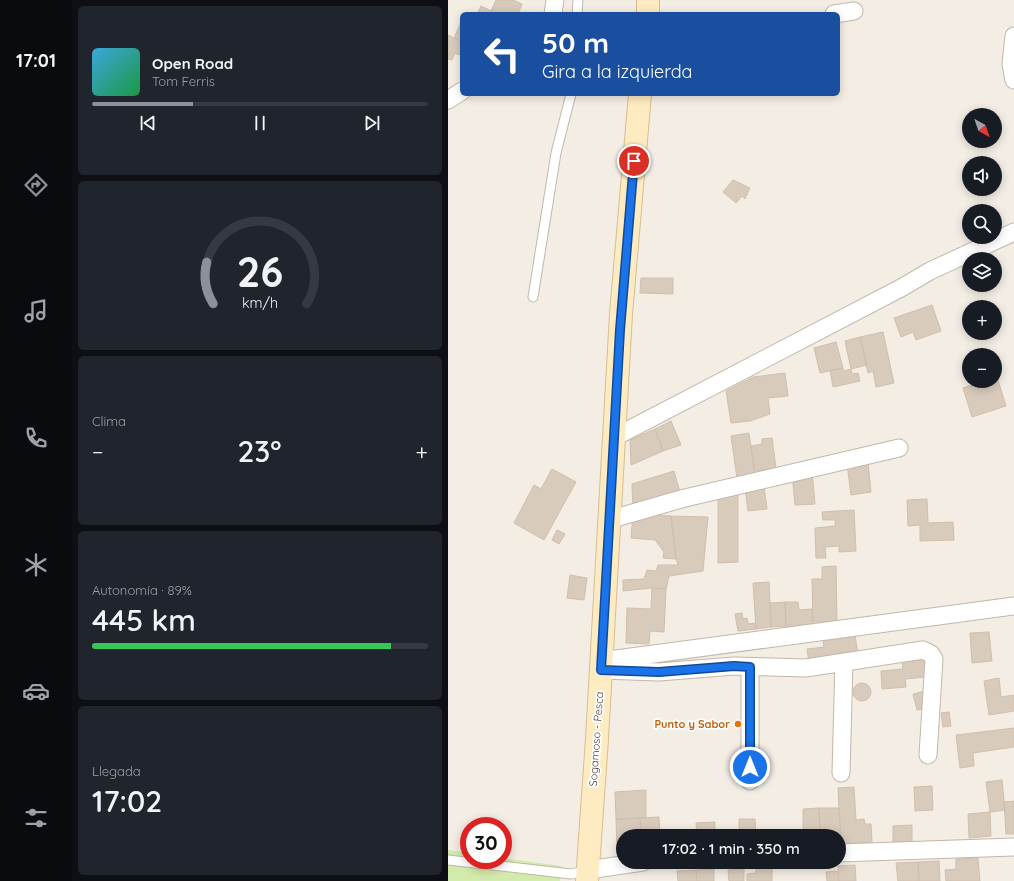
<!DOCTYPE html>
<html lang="es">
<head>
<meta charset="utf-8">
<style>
  :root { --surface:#171b24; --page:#20242c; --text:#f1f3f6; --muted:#9ea1a6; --line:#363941; --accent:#8c9099 }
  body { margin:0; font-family:Quicksand,sans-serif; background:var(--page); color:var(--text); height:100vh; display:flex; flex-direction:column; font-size:15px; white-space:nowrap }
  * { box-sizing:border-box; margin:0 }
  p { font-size:13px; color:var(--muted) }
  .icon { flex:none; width:22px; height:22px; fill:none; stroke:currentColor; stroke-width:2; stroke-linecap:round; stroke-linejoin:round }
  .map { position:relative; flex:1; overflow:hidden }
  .side { display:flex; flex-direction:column; gap:6px; padding:6px; background:#0d0f14; width:376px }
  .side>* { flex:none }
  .top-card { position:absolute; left:12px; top:12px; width:380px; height:84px; border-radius:6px; box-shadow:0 2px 10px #0003; background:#1a4fa0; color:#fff; overflow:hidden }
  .needle { width:26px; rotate:140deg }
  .buttons { position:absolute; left:514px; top:108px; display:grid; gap:8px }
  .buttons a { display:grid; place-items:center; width:40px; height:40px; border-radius:50%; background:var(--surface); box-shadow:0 2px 10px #0003; font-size:20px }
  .speed { position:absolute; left:12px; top:817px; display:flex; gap:8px; font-size:20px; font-weight:700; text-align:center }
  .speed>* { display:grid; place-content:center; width:52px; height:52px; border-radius:50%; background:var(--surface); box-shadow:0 2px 10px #0003; line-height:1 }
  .speed .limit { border:6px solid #d22; background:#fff; color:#111 }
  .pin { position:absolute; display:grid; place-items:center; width:34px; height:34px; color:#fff; margin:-17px; border:2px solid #fff; border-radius:50%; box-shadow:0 1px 4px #0007 }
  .me { position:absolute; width:44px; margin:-22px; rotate:0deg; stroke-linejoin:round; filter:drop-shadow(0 0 3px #0008) }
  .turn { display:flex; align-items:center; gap:14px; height:84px; padding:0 16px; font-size:18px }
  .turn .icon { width:52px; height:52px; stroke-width:2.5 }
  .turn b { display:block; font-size:28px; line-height:34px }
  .big { font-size:30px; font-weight:600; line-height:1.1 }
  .side .widget { flex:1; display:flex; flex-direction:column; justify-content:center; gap:6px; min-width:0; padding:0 14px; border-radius:6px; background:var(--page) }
  .side .dial { align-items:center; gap:0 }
  .dial svg { height:104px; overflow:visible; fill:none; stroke:var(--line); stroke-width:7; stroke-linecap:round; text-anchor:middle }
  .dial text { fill:var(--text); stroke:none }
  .song { display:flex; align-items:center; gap:12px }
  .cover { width:48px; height:48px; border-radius:6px; background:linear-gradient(135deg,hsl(200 70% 55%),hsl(140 70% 35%)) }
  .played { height:4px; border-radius:2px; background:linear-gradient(90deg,var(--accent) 30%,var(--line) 30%) }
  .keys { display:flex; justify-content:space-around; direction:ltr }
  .heat { display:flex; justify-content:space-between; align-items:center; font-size:22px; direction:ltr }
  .charge { height:6px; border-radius:3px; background:linear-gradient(90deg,#34c759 89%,var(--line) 0) }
  .trip { position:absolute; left:168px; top:829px; width:230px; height:40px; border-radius:20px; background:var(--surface); box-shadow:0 2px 10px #0003; font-weight:600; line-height:40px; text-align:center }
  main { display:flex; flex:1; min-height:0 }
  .dock { display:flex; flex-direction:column; width:72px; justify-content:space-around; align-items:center; background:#090b0e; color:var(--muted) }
  .dock .icon { width:28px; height:28px }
  .dock .selected { color:var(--accent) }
  .dock b { font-size:18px; color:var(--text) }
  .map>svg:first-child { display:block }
</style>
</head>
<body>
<main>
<nav class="dock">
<b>17:01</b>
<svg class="icon selected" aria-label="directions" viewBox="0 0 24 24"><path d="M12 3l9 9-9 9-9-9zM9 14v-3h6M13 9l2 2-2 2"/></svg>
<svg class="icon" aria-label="music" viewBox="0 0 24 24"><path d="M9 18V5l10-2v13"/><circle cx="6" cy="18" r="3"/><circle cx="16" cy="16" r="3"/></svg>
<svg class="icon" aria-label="phone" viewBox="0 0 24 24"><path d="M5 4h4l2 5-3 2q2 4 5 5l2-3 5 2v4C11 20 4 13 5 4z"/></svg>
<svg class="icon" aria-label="climate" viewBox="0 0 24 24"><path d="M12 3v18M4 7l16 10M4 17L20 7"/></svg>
<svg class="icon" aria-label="car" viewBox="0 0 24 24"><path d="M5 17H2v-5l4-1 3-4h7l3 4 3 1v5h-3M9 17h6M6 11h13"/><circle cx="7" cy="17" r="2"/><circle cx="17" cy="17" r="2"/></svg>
<svg class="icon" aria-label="filters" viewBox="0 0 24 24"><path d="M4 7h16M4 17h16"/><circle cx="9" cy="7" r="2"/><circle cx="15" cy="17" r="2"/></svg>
</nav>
<section class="side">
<div class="widget">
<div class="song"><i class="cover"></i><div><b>Open Road</b><p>Tom Ferris</p></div></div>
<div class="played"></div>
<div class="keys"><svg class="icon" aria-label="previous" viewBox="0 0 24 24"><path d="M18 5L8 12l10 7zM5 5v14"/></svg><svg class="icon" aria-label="pause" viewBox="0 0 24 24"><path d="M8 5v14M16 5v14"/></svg><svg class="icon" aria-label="next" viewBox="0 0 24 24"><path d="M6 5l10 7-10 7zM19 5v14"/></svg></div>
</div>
<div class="widget dial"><svg viewBox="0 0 100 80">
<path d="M14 69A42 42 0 1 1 86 69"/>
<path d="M14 69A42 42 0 0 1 9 37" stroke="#8c9099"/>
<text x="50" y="56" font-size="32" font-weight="700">26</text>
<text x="50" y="72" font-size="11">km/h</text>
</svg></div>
<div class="widget"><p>Clima</p>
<div class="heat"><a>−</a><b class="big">23°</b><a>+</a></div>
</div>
<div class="widget"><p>Autonomía · 89%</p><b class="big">445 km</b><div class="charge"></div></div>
<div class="widget"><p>Llegada</p><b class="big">17:02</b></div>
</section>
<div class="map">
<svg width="566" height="881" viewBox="0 0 566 881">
  <rect width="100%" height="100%" fill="#f3ede4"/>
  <!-- green -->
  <path fill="#d2eaab" d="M 0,850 L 21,853 L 21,860 L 55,860 L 55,858 L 114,866 L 112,881 L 0,881 Z"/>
  <!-- building -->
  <path fill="#d8cbbc" stroke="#d0bfac" d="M 48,0 L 65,0 L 74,4 L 70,14 L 65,12 L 65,14 L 51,14 L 43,11 Z
    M 33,6 L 43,11 L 51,14 L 29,14 Z
    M 14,20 L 14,42 L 6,38 Z
    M 0,35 L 14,42 L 14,49 L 11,55 L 7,53 L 4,60 L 0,59 Z
    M 285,180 L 302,188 L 297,199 L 294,196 L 288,203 L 275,192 Z
    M 193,278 L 225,278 L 225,294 L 192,293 Z
    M 484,305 L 493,331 L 468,340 L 465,332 L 453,337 L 446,318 Z
    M 435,332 L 446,383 L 428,387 L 425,371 L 420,373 L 412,337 Z
    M 412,337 L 419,365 L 403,369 L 397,341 Z
    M 388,342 L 395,368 L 372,373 L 366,348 Z
    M 395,368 L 396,371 L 403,369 L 404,374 L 410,373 L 412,381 L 385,387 L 382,370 Z
    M 337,373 L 340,396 L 320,398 L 322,414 L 302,421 L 283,423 L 278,391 L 305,377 Z
    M 549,377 L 558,406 L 524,417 L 515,388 L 537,381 L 547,381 L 547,378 Z
    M 223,421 L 233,445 L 215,451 L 207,429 Z
    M 207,429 L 215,451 L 183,465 L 182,440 Z
    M 301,433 L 307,475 L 289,478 L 283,436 Z
    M 324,438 L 328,468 L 307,471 L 303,446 L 314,444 L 314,439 Z
    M 420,462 L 423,492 L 403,495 L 399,464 Z
    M 104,469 L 128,482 L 96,540 L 66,523 L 86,485 L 93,489 Z
    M 226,471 L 233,496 L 185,511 L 184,484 Z
    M 364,471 L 367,504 L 347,505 L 344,473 Z
    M 316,486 L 319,509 L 300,511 L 297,488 Z
    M 290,488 L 290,562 L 270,563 L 270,494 Z
    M 479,499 L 480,523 L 505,522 L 506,540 L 472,541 L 472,525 L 460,526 L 459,500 Z
    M 406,510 L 408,551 L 391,552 L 391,546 L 377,547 L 378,558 L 368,558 L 367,528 L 387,526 L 387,520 L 375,520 L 374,512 Z
    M 185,514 L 223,516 L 228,559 L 215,558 L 216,552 L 207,540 L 183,538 Z
    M 223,516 L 260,517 L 255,571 L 221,576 L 218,589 L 204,588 L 175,591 L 175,580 L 196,579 L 199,570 L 208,571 L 210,565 L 230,565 L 228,559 Z
    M 109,530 L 117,534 L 111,544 L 104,540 Z
    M 388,566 L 389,622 L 365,622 L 364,579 L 374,579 L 374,567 Z
    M 122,575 L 139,578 L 136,600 L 119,598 Z
    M 321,582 L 323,627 L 308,629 L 305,583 Z
    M 204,588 L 218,589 L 216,632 L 202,631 L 201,644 L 178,643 L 179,608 L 203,609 Z
    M 337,602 L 338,626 L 323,627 L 322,603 Z
    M 337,602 L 350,602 L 351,610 L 364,609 L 365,628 L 338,629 Z
    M 294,613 L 295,619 L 299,618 L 300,624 L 307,623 L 308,629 L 290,631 L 287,614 Z
    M 541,632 L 544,661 L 524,663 L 522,633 Z
    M 407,635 L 410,655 L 361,663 L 359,649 L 376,647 L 375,640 Z
    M 476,659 L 478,677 L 457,679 L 458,687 L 434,689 L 433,671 L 455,669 L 454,661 Z
    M 551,678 L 553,697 L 566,695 L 566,711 L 541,715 L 536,681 Z
    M405 692a9 9 0 1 1 18 0a9 9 0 1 1-18 0Z
    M 477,691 L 480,708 L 469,710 L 465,694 Z
    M 501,712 L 503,726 L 495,727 L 493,713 Z
    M 566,728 L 566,747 L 525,753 L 526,766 L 512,768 L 508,735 Z
    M 554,780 L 557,810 L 542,812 L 538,782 Z
    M 484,786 L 485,810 L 467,811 L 466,787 Z
    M 406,787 L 408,820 L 416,819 L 417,824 L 423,824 L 424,842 L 393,844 L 390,788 Z
    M 198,790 L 198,818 L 168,819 L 167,792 Z
    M 566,801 L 566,834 L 558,834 L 556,802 Z
    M 371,808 L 391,808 L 393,844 L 391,844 L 391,836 L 372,836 Z
    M 371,808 L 372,836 L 355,836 L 355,809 Z
    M 542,812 L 543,836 L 521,838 L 520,814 Z
    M 211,817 L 212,836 L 193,836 L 192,818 Z
    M 192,818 L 193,836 L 175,836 L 175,850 L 169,850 L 168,819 Z
    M 291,819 L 307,819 L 308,836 L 291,836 Z
    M 267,822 L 267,836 L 249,836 L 248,823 Z
    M 464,825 L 464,842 L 445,842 L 445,826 Z
    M 267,830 L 291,830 L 291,836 L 267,836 Z
    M 530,858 L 532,881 L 498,881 L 497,870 L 508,869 L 508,859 Z
    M 491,861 L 492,881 L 471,881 L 470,862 Z
    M 470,862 L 471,881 L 450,881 L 448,863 Z
    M 407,865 L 408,881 L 391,881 L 390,866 Z
    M 324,866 L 324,881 L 299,881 L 299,874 L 308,873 L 308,867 Z
    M 266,869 L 266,881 L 249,881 L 248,870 Z
    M 296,869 L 296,881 L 281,881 L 280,870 Z
    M 248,870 L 249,881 L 230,881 L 229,871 Z
    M 390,871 L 391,881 L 379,881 L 378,872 Z"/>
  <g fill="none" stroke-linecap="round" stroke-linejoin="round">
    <!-- lane casing -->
    <g stroke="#c2b7aa" stroke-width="11">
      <path id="lane" d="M 129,14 L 130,0
        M 85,297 L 108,153 L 123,94
        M 0,860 L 123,874 L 140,870"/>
    </g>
    <!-- street casing -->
    <g stroke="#c2b7aa" stroke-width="19">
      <path id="street" d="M 105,14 L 107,0
        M 386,14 L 406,11
        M 566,36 L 563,64 L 566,80
        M 0,100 L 14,91
        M 165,438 L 453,288 L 482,271 L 566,232
        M 160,520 L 237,498 L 451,448
        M 153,661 L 566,606
        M 302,667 L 302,781
        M 153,670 L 211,672 L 286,666 L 358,668 L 475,650 L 483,654 L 486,659 L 480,755
        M 393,773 L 396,662
        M 391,853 L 566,847
        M 140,870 L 195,862"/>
    </g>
    <!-- secondary casing -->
    <g stroke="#d6be92" stroke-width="24">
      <path id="secondary" d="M 200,14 L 200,0
        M 139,881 L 149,739 L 173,314 L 192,94"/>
    </g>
    <!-- lane -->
    <use href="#lane" stroke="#fff" stroke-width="9"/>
    <!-- street -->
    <use href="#street" stroke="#fff" stroke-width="17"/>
    <!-- secondary -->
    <use href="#secondary" stroke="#ffebc2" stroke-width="22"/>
  </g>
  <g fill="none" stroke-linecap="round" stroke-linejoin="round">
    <!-- route casing -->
    <g stroke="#114b97" stroke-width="10">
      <path id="route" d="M 186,161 L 172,330 L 153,670 L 211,672 L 286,666 L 302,667 L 302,767"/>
    </g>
    <!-- route -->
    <use href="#route" stroke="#1a73e8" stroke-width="7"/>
  </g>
  <!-- markers -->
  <circle fill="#e8710a" stroke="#fff" stroke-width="1.5" cx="290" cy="724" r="4"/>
  <g text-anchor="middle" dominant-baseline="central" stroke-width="3.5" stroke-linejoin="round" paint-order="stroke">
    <!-- food labels -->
    <g font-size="11" font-weight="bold" fill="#c56008" stroke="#fff" text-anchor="end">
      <text x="282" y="724">Punto y Sabor</text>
    </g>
    <!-- street labels -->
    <g font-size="11" fill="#463d34" stroke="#fff">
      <text transform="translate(148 739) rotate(-86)">Sogamoso - Pesca</text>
    </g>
  </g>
</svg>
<div class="buttons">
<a><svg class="needle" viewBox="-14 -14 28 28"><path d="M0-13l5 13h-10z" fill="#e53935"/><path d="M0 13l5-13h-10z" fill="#9ea1a6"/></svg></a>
<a><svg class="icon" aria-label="sound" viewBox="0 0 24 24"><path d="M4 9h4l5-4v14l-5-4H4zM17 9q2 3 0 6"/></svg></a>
<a><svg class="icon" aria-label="search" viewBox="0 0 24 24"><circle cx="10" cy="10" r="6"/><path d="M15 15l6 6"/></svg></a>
<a><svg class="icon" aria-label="layers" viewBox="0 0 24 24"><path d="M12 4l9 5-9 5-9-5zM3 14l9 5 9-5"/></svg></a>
<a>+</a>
<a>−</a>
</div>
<div class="speed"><div class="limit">30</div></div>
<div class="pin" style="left:186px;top:161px;background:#d93025"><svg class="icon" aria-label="arrive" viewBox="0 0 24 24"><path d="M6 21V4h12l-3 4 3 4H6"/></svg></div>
<svg class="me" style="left:302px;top:767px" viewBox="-20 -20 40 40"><circle r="17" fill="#1a73e8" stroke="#fff" stroke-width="3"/><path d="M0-11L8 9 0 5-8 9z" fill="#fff"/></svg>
<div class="trip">17:02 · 1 min · 350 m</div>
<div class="top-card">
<div class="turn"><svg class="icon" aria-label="left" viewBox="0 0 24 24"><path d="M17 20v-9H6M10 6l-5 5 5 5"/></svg><div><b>50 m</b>Gira a la izquierda</div></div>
</div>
</div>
</main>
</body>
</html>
